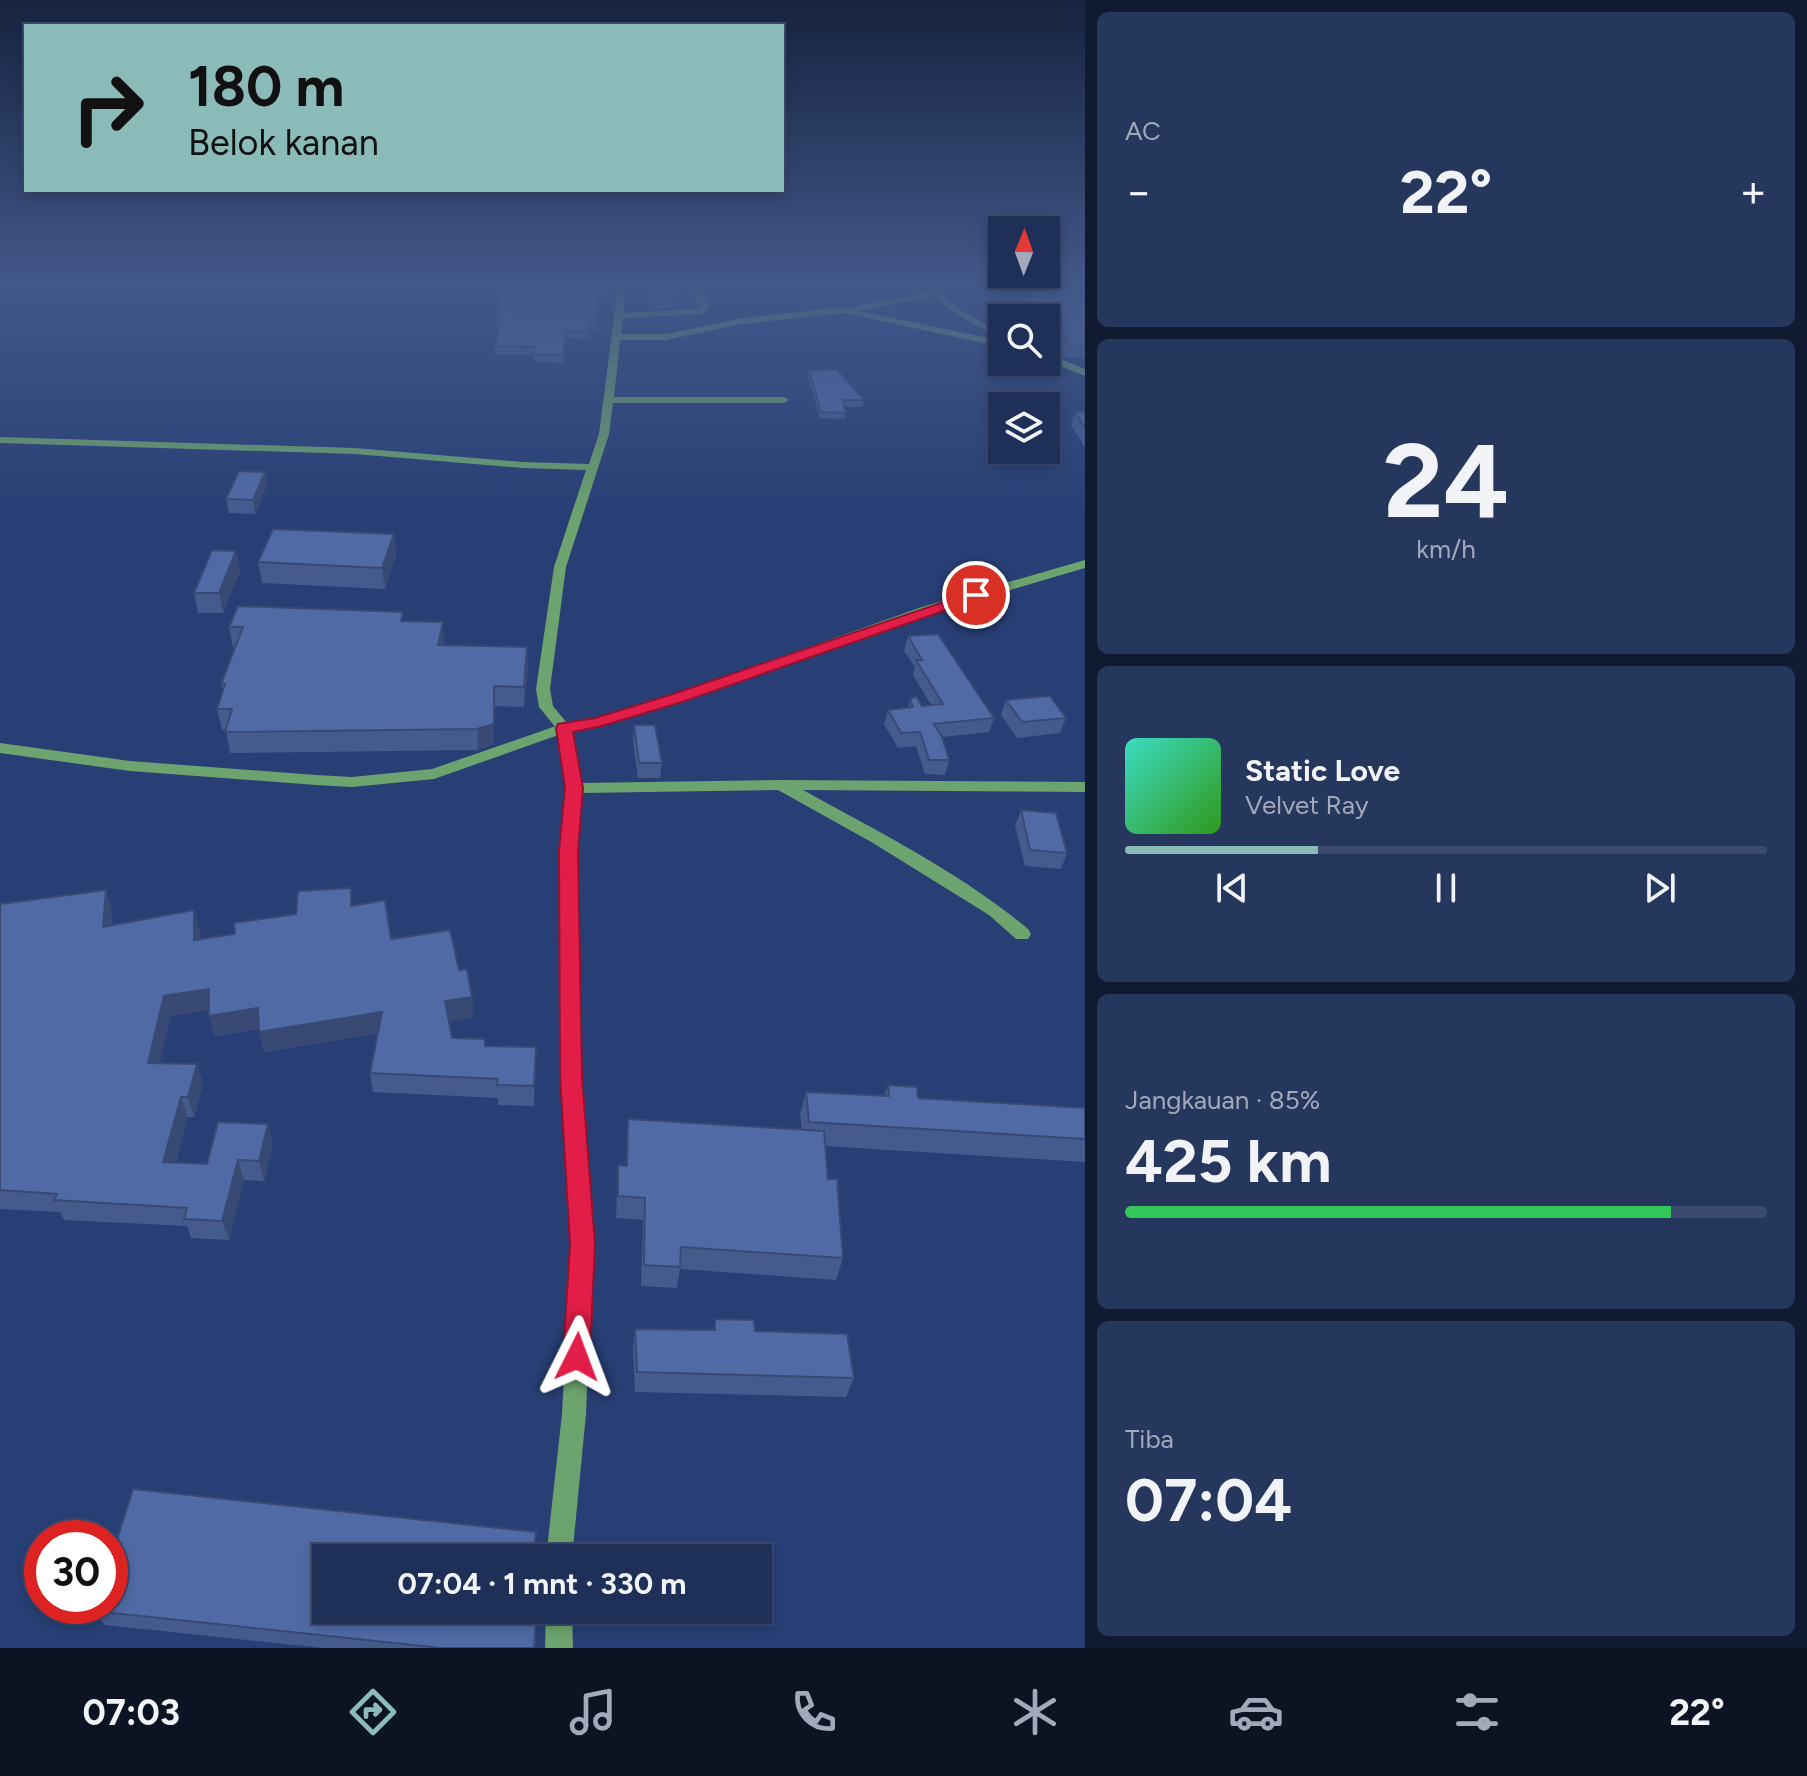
<!DOCTYPE html>
<html lang="id">
<head>
<meta charset="utf-8">
<style>
  :root { --surface:#1e2f58; --page:#26375e; --text:#f1f3f6; --muted:#a1a9ba; --line:#3c4a6e; --accent:#8bbbb9 }
  body { margin:0; font-family:Figtree,sans-serif; background:var(--page); color:var(--text); height:100vh; display:flex; flex-direction:column; font-size:30px; white-space:nowrap }
  * { box-sizing:border-box; margin:0 }
  p { font-size:26px; color:var(--muted) }
  .icon { flex:none; width:44px; height:44px; fill:none; stroke:currentColor; stroke-width:2; stroke-linecap:round; stroke-linejoin:round }
  .map { position:relative; flex:1; overflow:hidden }
  .side { display:flex; flex-direction:column; gap:12px; padding:12px; background:#101a30; width:722px }
  .side>* { flex:none }
  .hud { position:absolute; left:24px; top:24px; width:760px; height:168px; border-radius:0px; box-shadow:0 4px 12px #0003,0 0 0 2px var(--line); background:#8bbbb9; color:#111; overflow:hidden }
  .needle { width:52px; rotate:1deg }
  .controls { position:absolute; left:988px; top:216px; display:grid; gap:16px }
  .controls a { display:grid; place-items:center; width:72px; height:72px; border-radius:0px; background:var(--surface); box-shadow:0 4px 12px #0003,0 0 0 2px var(--line); font-size:40px }
  .speed { position:absolute; left:24px; top:1520px; display:flex; gap:16px; font-size:40px; font-weight:700; text-align:center }
  .speed>* { display:grid; place-content:center; width:104px; height:104px; border-radius:50%; background:var(--surface); box-shadow:0 4px 12px #0003,0 0 0 2px var(--line); line-height:1 }
  .speed .limit { border:12px solid #d22; background:#fff; color:#111 }
  .pin { position:absolute; display:grid; place-items:center; width:68px; height:68px; color:#fff; margin:-34px; border:4px solid #fff; border-radius:50%; box-shadow:0 2px 8px #0007 }
  .me { position:absolute; width:88px; margin:-44px; rotate:3deg; stroke-linejoin:round; filter:drop-shadow(0 0 6px #0008) }
  .turn { display:flex; align-items:center; gap:28px; height:168px; padding:0 32px; font-size:36px }
  .turn .icon { width:104px; height:104px; stroke-width:2.5 }
  .turn b { display:block; font-size:56px; line-height:68px }
  .big { font-size:60px; font-weight:700; line-height:1.1 }
  .side .tile { flex:1; display:flex; flex-direction:column; justify-content:center; gap:12px; min-width:0; padding:0 28px; border-radius:12px; background:var(--page) }
  .side .dial { align-items:center; gap:0 }
  .dial b { font-size:104px; line-height:1 }
  .song { display:flex; align-items:center; gap:24px }
  .cover { width:96px; height:96px; border-radius:12px; background:linear-gradient(135deg,hsl(170 70% 55%),hsl(110 70% 35%)) }
  .played { height:8px; border-radius:4px; background:linear-gradient(90deg,var(--accent) 30%,var(--line) 30%) }
  .keys { display:flex; justify-content:space-around; direction:ltr }
  .heat { display:flex; justify-content:space-between; align-items:center; font-size:44px; direction:ltr }
  .charge { height:12px; border-radius:6px; background:linear-gradient(90deg,#34c759 85%,var(--line) 0) }
  .trip { position:absolute; left:312px; top:1544px; width:460px; height:80px; border-radius:0px; background:var(--surface); box-shadow:0 4px 12px #0003,0 0 0 2px var(--line); font-weight:700; line-height:80px; text-align:center }
  .dock { display:flex; height:128px; justify-content:space-around; align-items:center; background:#0c1323; color:var(--muted) }
  .dock .icon { width:56px; height:56px }
  .dock .on { color:var(--accent) }
  .dock b { font-size:36px; color:var(--text) }
  main { display:flex; flex:1; min-height:0 }
  .map>svg:first-child { display:block }
</style>
</head>
<body>
<main>
<div class="map">
<svg width="1085" height="1648" viewBox="0 0 1085 1648">
  <rect width="100%" height="100%" fill="#283f75"/>
  <g fill="none" stroke-linecap="round" stroke-linejoin="round">
    <!-- minor -->
    <path fill="#6da36e" fill-rule="evenodd" d="M 615,285 L 623,285 L 625,295 L 623,313 L 700,309 L 690,285 L 698,285 L 709,306 L 703,314 L 623,318 L 621,334 L 666,334 L 742,318 L 845,307 L 856,310 L 856,306 L 859,305 L 932,291 L 930,285 L 938,285 C 947,308 982,321 1002,333 L 1002,340 L 950,310 L 935,296 L 860,311 L 1002,341 L 1002,347 L 845,313 L 742,324 L 666,340 L 620,340 L 614,397 L 784,397 L 789,400 L 784,403 L 613,403 L 609,434 L 566,567 L 550,689 L 553,706 L 571,728 L 581,783 L 779,780 L 1085,782 L 1085,792 L 803,790 C 879,832 961,873 1028,929 L 1031,934 L 1028,939 L 1016,939 L 989,915 L 873,843 L 778,790 L 581,793 L 577,851 L 581,1076 L 593,1244 L 586,1414 L 572,1558 L 546,1558 L 562,1414 L 571,1244 L 561,1076 L 561,851 L 566,788 L 557,729 L 539,707 L 536,689 L 554,567 L 586,470 L 523,468 L 355,454 L 0,443 L 0,437 L 355,448 L 523,462 L 589,464 L 599,434 L 617,295 Z
      M 1046,353 L 1085,369 L 1085,376 L 1046,360 Z
      M 546,1610 L 572,1610 L 573,1648 L 545,1648 Z"/>
    <!-- tertiary -->
    <path fill="#6da36e" fill-rule="evenodd" d="M 1085,560 L 1085,568 L 932,613 L 681,702 L 601,726 L 567,732 L 434,779 L 352,787 L 316,785 L 130,771 L 0,753 L 0,743 L 130,761 L 316,775 L 352,777 L 432,769 L 559,725 L 595,719 L 671,696 L 922,607 Z"/>
  </g>
  <!-- wall -->
  <path fill="#455b8e" d="M 490,285 L 603,285 L 605,300 L 597,302 L 595,331 L 591,331 L 590,339 L 566,338 L 563,363 L 534,362 L 534,355 L 495,354 L 495,346 L 500,323 L 496,323 L 496,316 L 501,289 L 490,289 Z
    M 645,285 L 684,285 L 675,297 L 674,307 L 650,309 Z
    M 1029,292 L 1085,301 L 1085,359 L 1064,357 L 1053,328 L 1046,327 L 1046,318 L 1034,318 L 1026,304 Z
    M 809,371 L 864,400 L 862,407 L 844,407 L 846,413 L 845,419 L 820,418 L 808,377 Z
    M 1075,412 L 1085,412 L 1085,448 L 1071,425 Z
    M 265,472 L 267,485 L 255,514 L 229,513 L 226,499 Z
    M 394,534 L 396,555 L 385,589 L 262,583 L 258,562 Z
    M 236,551 L 240,571 L 223,613 L 198,613 L 194,593 Z
    M 404,621 L 444,642 L 443,645 L 528,667 L 524,707 L 494,706 L 494,744 L 478,750 L 230,753 L 226,730 L 222,730 L 217,709 L 223,691 L 221,684 L 236,647 L 233,647 L 229,627 Z
    M 908,636 L 994,718 L 989,732 L 942,737 L 949,760 L 945,775 L 925,774 L 916,746 L 898,748 L 884,724 L 888,710 L 908,708 L 910,699 L 922,706 L 931,705 L 913,675 L 915,667 L 904,651 Z
    M 1006,700 L 1066,718 L 1060,733 L 1017,738 L 1001,715 Z
    M 634,725 L 662,763 L 660,778 L 638,778 L 633,741 Z
    M 1021,810 L 1067,853 L 1061,869 L 1025,866 L 1015,826 Z
    M 0,904 L 112,910 L 112,925 L 200,930 L 200,939 L 235,934 L 354,905 L 391,939 L 459,970 L 474,1017 L 449,1021 L 452,1038 L 485,1039 L 486,1046 L 536,1047 L 534,1106 L 498,1105 L 498,1098 L 373,1092 L 370,1073 L 378,1033 L 264,1052 L 259,1029 L 215,1036 L 209,1016 L 209,1010 L 171,1016 L 159,1063 L 197,1064 L 203,1084 L 194,1117 L 188,1117 L 176,1162 L 207,1164 L 273,1144 L 264,1181 L 244,1180 L 229,1240 L 191,1238 L 187,1226 L 64,1220 L 60,1212 L 0,1209 Z
    M 888,1085 L 918,1098 L 1085,1108 L 1085,1162 L 825,1146 L 828,1179 L 843,1258 L 836,1280 L 680,1269 L 677,1288 L 641,1286 L 643,1220 L 616,1218 L 618,1165 L 626,1166 L 628,1119 L 802,1130 L 800,1114 L 806,1092 L 884,1096 Z
    M 715,1319 L 755,1331 L 854,1378 L 846,1397 L 635,1392 L 633,1349 L 635,1329 L 713,1330 Z
    M 536,1532 L 535,1558 L 326,1558 L 326,1610 L 496,1610 L 496,1616 L 536,1634 L 535,1648 L 323,1648 L 105,1625 L 94,1611 L 110,1562 Z"/>
  <!-- shaded-wall -->
  <path fill="#384a74" d="M 678,285 L 684,285 L 675,297 L 674,290 Z
    M 605,293 L 605,300 L 597,302 L 595,331 L 597,295 Z
    M 265,472 L 267,485 L 255,514 L 253,500 Z
    M 394,534 L 396,555 L 385,589 L 382,568 Z
    M 236,551 L 240,571 L 223,613 L 219,593 Z
    M 443,622 L 444,642 L 439,665 L 438,645 Z
    M 527,647 L 528,667 L 524,707 L 524,687 Z
    M 494,686 L 494,744 L 478,750 L 477,729 Z
    M 106,890 L 112,910 L 110,947 L 103,927 Z
    M 194,910 L 200,930 L 200,960 L 194,940 Z
    M 209,989 L 214,1009 L 171,1016 L 155,1083 L 148,1063 L 164,996 Z
    M 472,997 L 474,1017 L 447,1022 L 445,1001 Z
    M 258,1008 L 263,1028 L 215,1036 L 209,1016 Z
    M 382,1012 L 385,1032 L 264,1052 L 259,1032 Z
    M 536,1047 L 536,1067 L 534,1106 L 534,1086 Z
    M 197,1064 L 203,1084 L 194,1117 L 188,1097 Z
    M 181,1097 L 188,1117 L 171,1181 L 163,1162 Z
    M 268,1124 L 273,1144 L 264,1181 L 259,1161 Z
    M 238,1160 L 244,1180 L 229,1240 L 222,1221 Z"/>
  <!-- building -->
  <path fill="#506aa5" stroke="#384a74" stroke-width="2" d="M 502,285 L 603,285 L 605,293 L 597,295 L 596,324 L 591,324 L 590,331 L 566,331 L 563,355 L 534,355 L 535,347 L 495,346 L 501,316 L 496,316 Z
    M 648,285 L 678,285 L 674,290 L 675,297 L 650,299 Z
    M 1029,292 L 1079,293 L 1085,301 L 1085,347 L 1068,345 L 1056,316 L 1041,315 Z
    M 837,369 L 864,400 L 843,400 L 846,413 L 821,412 L 809,371 Z
    M 1075,412 L 1085,412 L 1085,428 Z
    M 239,471 L 265,472 L 253,500 L 226,499 Z
    M 273,529 L 394,534 L 382,568 L 258,562 Z
    M 212,550 L 236,551 L 219,593 L 194,593 Z
    M 238,606 L 403,612 L 401,621 L 443,622 L 438,645 L 527,647 L 524,687 L 494,686 L 494,724 L 477,729 L 225,732 L 232,709 L 217,709 L 225,684 L 221,684 L 243,627 L 229,627 Z
    M 938,634 L 994,718 L 934,724 L 942,737 L 949,760 L 929,760 L 920,732 L 901,733 L 888,710 L 913,707 L 910,699 L 916,696 L 922,706 L 943,704 L 916,660 L 922,660 L 908,636 Z
    M 1050,696 L 1066,718 L 1022,722 L 1006,700 Z
    M 634,725 L 655,725 L 662,763 L 639,763 Z
    M 1021,810 L 1056,813 L 1067,853 L 1030,850 Z
    M 351,888 L 351,906 L 385,900 L 391,939 L 450,930 L 459,970 L 467,969 L 472,997 L 445,1001 L 452,1038 L 485,1039 L 485,1046 L 536,1047 L 534,1086 L 497,1085 L 498,1079 L 370,1073 L 382,1012 L 259,1032 L 258,1008 L 209,1016 L 209,989 L 164,996 L 148,1063 L 197,1064 L 188,1097 L 181,1097 L 163,1162 L 207,1164 L 218,1122 L 268,1124 L 259,1161 L 238,1160 L 222,1221 L 184,1219 L 187,1208 L 54,1200 L 57,1194 L 0,1190 L 0,904 L 106,890 L 103,927 L 194,910 L 194,940 L 235,934 L 234,923 L 296,914 L 298,891 Z
    M 888,1085 L 917,1087 L 918,1098 L 1085,1108 L 1085,1139 L 809,1122 L 806,1092 L 889,1096 Z
    M 628,1119 L 824,1131 L 828,1179 L 837,1179 L 843,1258 L 681,1247 L 680,1267 L 644,1265 L 645,1198 L 618,1196 L 618,1165 L 627,1166 Z
    M 715,1319 L 754,1320 L 755,1331 L 847,1334 L 854,1378 L 637,1372 L 635,1329 L 715,1330 Z
    M 133,1489 L 536,1532 L 534,1558 L 437,1558 L 359,1550 L 358,1558 L 326,1558 L 326,1610 L 495,1610 L 495,1616 L 536,1621 L 534,1648 L 441,1648 L 94,1611 L 96,1606 L 110,1606 L 110,1562 Z"/>
  <!-- sky -->
  <linearGradient id="sky" x2="0" y2="1"><stop stop-color="#162340"/><stop offset="0.55" stop-color="#425889"/><stop offset="1" stop-color="#425889" stop-opacity="0"/></linearGradient>
  <rect width="1085" height="516" fill="url(#sky)"/>
  <!-- route -->
  <path fill="#e11d48" stroke="#92132f" stroke-width="2" d="M 976,591 L 981,592 L 981,598 L 682,702 L 602,726 L 573,732 L 583,788 L 578,851 L 582,1076 L 595,1244 L 590,1357 L 586,1366 L 577,1370 L 567,1366 L 563,1357 L 570,1244 L 560,1076 L 559,851 L 565,788 L 556,728 L 558,724 L 595,718 L 670,695 Z"/>
</svg>
<div class="controls">
<a><svg class="needle" viewBox="-14 -14 28 28"><path d="M0-13l5 13h-10z" fill="#e53935"/><path d="M0 13l5-13h-10z" fill="#a1a9ba"/></svg></a>
<a><svg class="icon" aria-label="search" viewBox="0 0 24 24"><circle cx="10" cy="10" r="6"/><path d="M15 15l6 6"/></svg></a>
<a><svg class="icon" aria-label="layers" viewBox="0 0 24 24"><path d="M12 4l9 5-9 5-9-5zM3 14l9 5 9-5"/></svg></a>
</div>
<div class="speed"><div class="limit">30</div></div>
<div class="pin" style="left:976px;top:595px;background:#d93025"><svg class="icon" aria-label="arrive" viewBox="0 0 24 24"><path d="M6 21V4h12l-3 4 3 4H6"/></svg></div>
<svg class="me" style="left:577px;top:1357px" viewBox="-20 -20 40 40"><path d="M0-17L14 15 0 8-14 15z" fill="#e11d48" stroke="#fff" stroke-width="4"/></svg>
<div class="trip">07:04 · 1 mnt · 330 m</div>
<div class="hud">
<div class="turn"><svg class="icon" aria-label="right" viewBox="0 0 24 24"><path d="M7 20v-9h11M14 6l5 5-5 5"/></svg><div><b>180 m</b>Belok kanan</div></div>
</div>
</div>
<section class="side">
<div class="tile"><p>AC</p>
<div class="heat"><a>−</a><b class="big">22°</b><a>+</a></div>
</div>
<div class="tile dial"><b>24</b><p>km/h</p></div>
<div class="tile">
<div class="song"><i class="cover"></i><div><b>Static Love</b><p>Velvet Ray</p></div></div>
<div class="played"></div>
<div class="keys"><svg class="icon" aria-label="previous" viewBox="0 0 24 24"><path d="M18 5L8 12l10 7zM5 5v14"/></svg><svg class="icon" aria-label="pause" viewBox="0 0 24 24"><path d="M8 5v14M16 5v14"/></svg><svg class="icon" aria-label="next" viewBox="0 0 24 24"><path d="M6 5l10 7-10 7zM19 5v14"/></svg></div>
</div>
<div class="tile"><p>Jangkauan · 85%</p><b class="big">425 km</b><div class="charge"></div></div>
<div class="tile"><p>Tiba</p><b class="big">07:04</b></div>
</section>
</main>
<nav class="dock">
<b>07:03</b>
<svg class="icon on" aria-label="directions" viewBox="0 0 24 24"><path d="M12 3l9 9-9 9-9-9zM9 14v-3h6M13 9l2 2-2 2"/></svg>
<svg class="icon" aria-label="music" viewBox="0 0 24 24"><path d="M9 18V5l10-2v13"/><circle cx="6" cy="18" r="3"/><circle cx="16" cy="16" r="3"/></svg>
<svg class="icon" aria-label="phone" viewBox="0 0 24 24"><path d="M5 4h4l2 5-3 2q2 4 5 5l2-3 5 2v4C11 20 4 13 5 4z"/></svg>
<svg class="icon" aria-label="climate" viewBox="0 0 24 24"><path d="M12 3v18M4 7l16 10M4 17L20 7"/></svg>
<svg class="icon" aria-label="car" viewBox="0 0 24 24"><path d="M5 17H2v-5l4-1 3-4h7l3 4 3 1v5h-3M9 17h6M6 11h13"/><circle cx="7" cy="17" r="2"/><circle cx="17" cy="17" r="2"/></svg>
<svg class="icon" aria-label="filters" viewBox="0 0 24 24"><path d="M4 7h16M4 17h16"/><circle cx="9" cy="7" r="2"/><circle cx="15" cy="17" r="2"/></svg>
<b>22°</b>
</nav>
</body>
</html>
